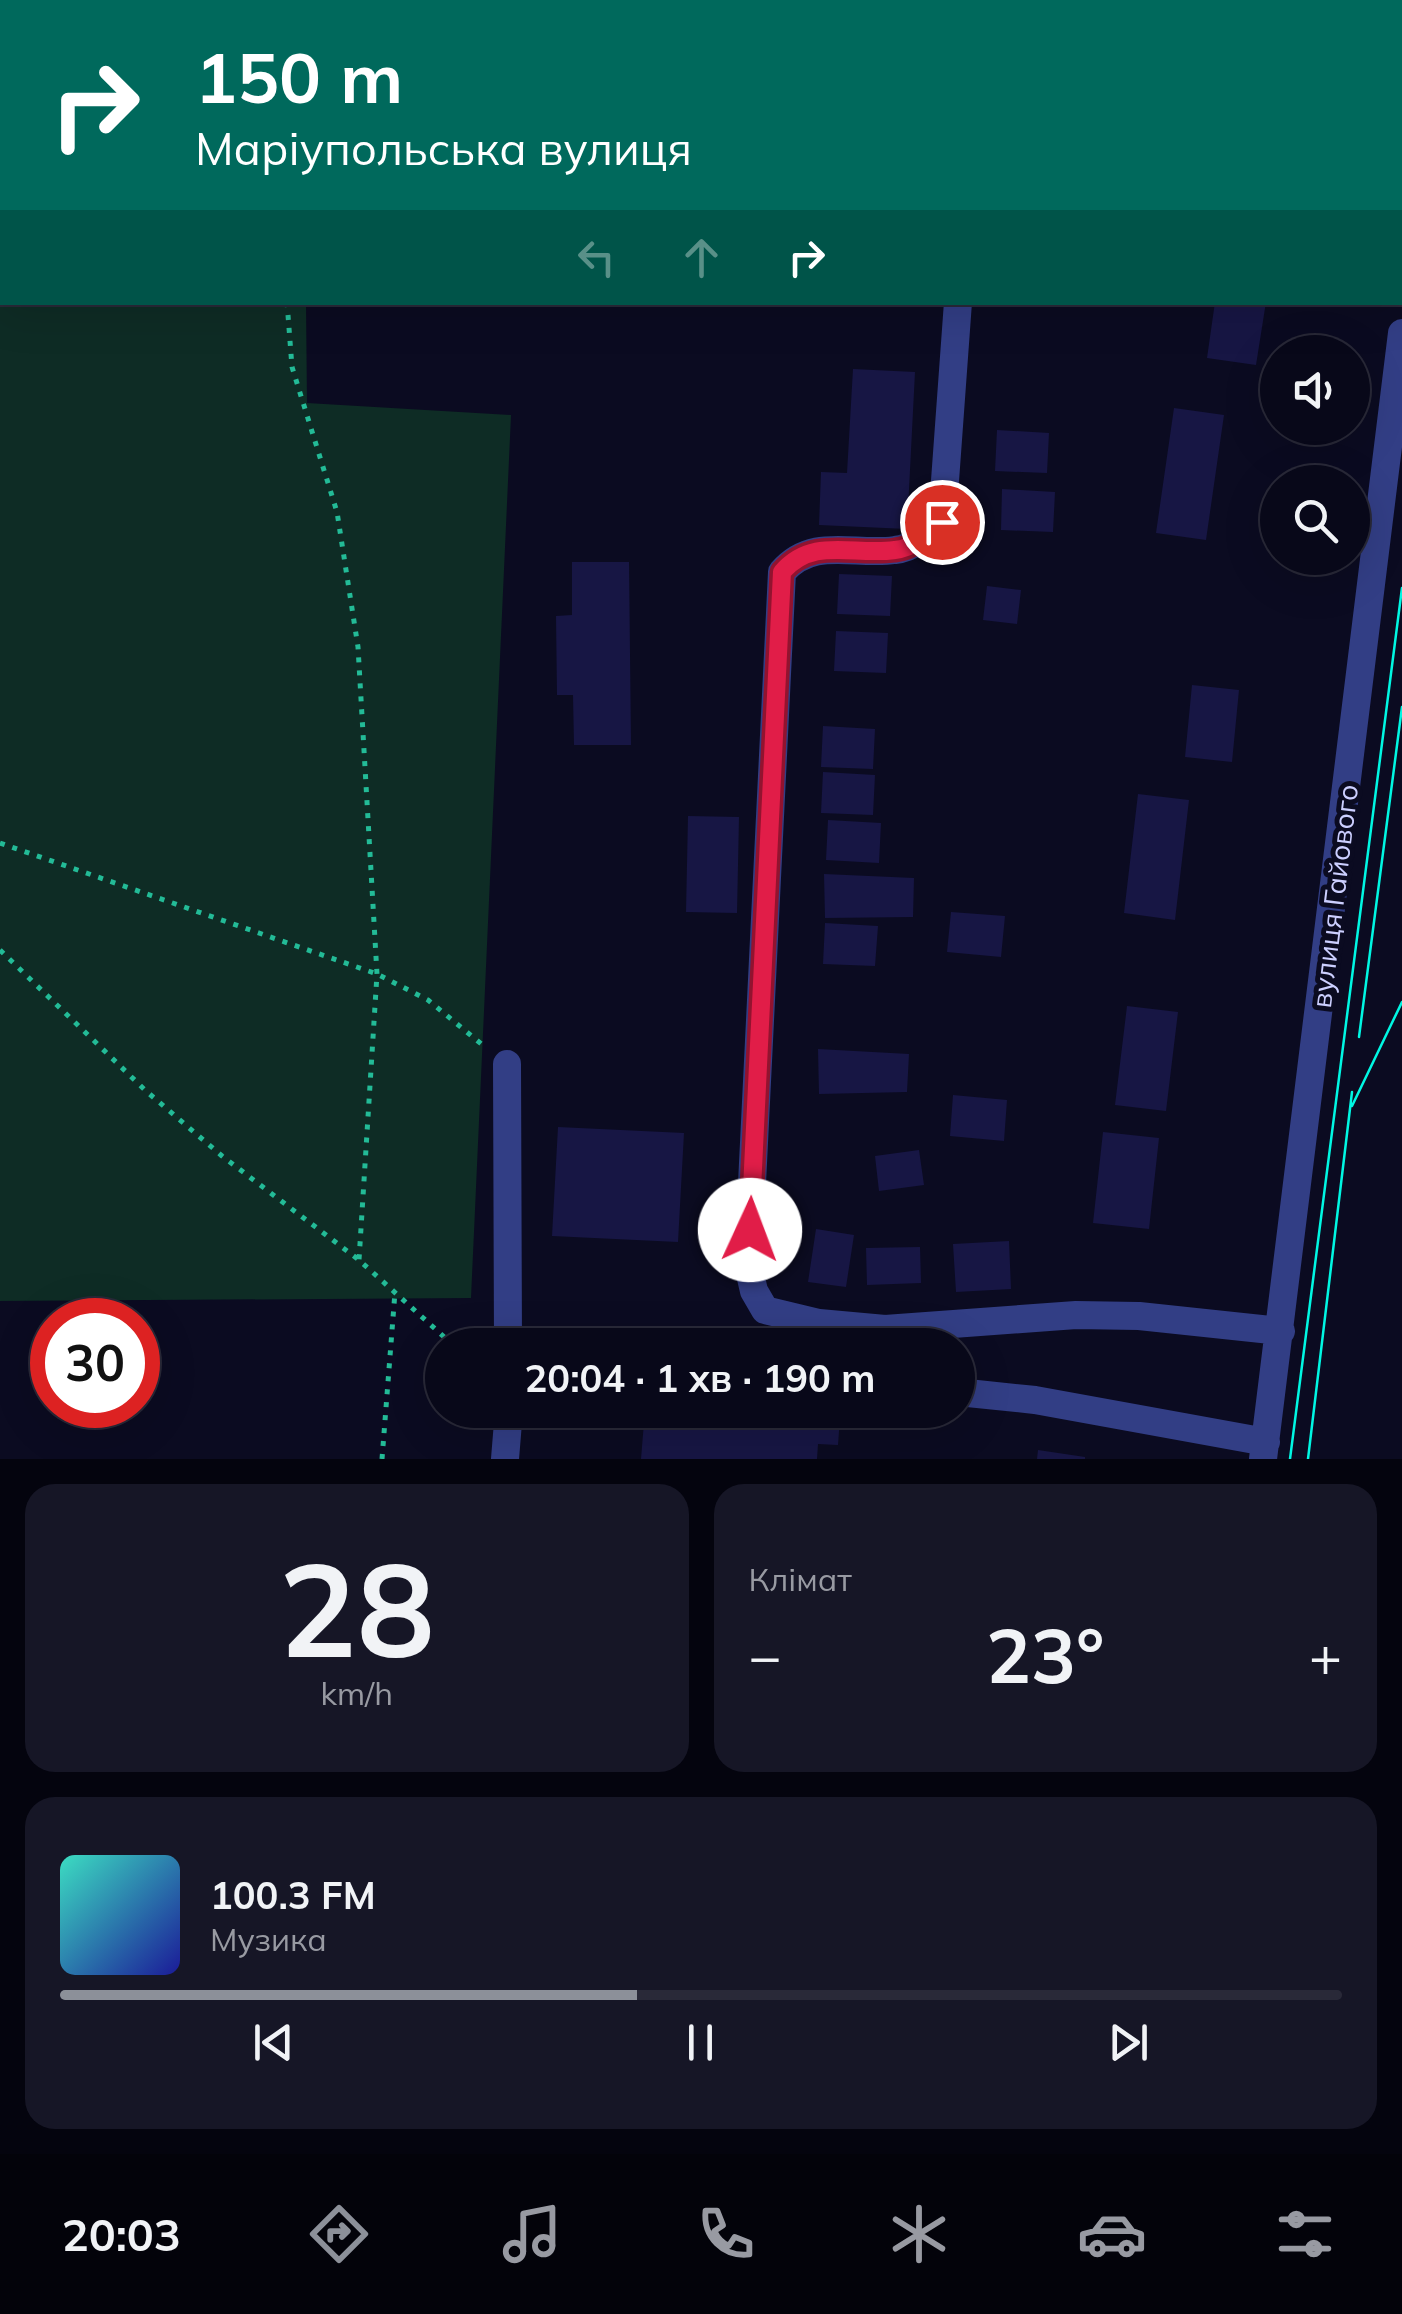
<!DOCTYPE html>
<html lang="uk">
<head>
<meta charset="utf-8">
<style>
  :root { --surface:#080819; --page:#161626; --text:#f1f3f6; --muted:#989aa2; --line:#292938; --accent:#8c9099 }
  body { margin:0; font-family:Mulish,sans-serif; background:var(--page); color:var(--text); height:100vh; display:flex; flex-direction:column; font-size:38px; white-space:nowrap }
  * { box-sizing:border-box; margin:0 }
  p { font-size:32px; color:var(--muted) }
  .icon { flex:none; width:55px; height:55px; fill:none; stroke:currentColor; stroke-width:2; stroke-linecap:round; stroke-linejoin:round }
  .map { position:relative; height:1459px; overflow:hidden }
  .side { display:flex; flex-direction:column; gap:25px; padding:25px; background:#04040e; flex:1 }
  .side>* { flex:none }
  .hud { position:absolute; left:0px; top:0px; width:1402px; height:305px; box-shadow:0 10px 40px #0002,0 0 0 2px var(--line); background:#00695c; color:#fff; overflow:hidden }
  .fabs { position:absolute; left:1260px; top:335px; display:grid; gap:20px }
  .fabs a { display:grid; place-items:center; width:110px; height:110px; border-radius:50%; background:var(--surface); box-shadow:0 10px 40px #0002,0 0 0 2px var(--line); font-size:50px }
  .speed { position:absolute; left:30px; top:1298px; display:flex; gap:20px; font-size:50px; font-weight:700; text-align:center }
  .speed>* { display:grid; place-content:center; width:130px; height:130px; border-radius:50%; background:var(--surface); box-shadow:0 10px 40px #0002,0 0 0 2px var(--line); line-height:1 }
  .speed .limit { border:15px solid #d22; background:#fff; color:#111 }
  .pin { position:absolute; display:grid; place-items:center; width:85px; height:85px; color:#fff; margin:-42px; border:5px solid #fff; border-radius:50%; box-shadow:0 2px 10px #0007 }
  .me { position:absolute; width:110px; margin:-55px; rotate:2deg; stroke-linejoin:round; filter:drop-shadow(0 0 8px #0008) }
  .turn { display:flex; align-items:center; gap:35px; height:210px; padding:0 30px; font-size:45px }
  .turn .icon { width:130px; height:130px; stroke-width:2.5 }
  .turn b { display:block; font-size:70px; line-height:85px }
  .lanes { display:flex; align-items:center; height:95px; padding:0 30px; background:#0003; justify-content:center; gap:50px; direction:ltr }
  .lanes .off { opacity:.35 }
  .big { font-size:75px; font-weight:700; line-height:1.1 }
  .side .card { flex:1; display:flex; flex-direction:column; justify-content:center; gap:15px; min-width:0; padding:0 35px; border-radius:30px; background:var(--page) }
  .side .dial { align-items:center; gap:0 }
  .dial b { font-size:130px; line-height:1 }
  .song { display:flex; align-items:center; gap:30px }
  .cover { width:120px; height:120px; border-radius:15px; background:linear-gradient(135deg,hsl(170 70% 55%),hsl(240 70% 35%)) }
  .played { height:10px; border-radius:5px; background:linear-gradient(90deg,var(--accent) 45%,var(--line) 45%) }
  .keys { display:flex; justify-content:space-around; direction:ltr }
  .heat { display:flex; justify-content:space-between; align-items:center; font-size:55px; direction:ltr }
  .side .tiles { flex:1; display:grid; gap:25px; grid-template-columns:1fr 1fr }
  .card:last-child { grid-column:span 2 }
  .trip { position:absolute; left:425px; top:1328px; width:550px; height:100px; border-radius:50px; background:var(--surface); box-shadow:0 10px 40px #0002,0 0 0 2px var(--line); font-weight:700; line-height:100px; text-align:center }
  .tabs { display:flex; height:160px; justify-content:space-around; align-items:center; background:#03030a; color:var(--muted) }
  .tabs .icon { width:70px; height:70px }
  .tabs .on { color:var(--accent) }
  .tabs b { font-size:45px; color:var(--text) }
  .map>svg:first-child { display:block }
</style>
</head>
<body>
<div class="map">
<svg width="1402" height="1459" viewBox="0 0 1402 1459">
  <rect width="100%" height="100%" fill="#0b0b21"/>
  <!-- green -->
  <path fill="#0e2c25" d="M 0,0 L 302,2 L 2,2 L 2,302 L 306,303 L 307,403 L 511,415 L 471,1298 L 0,1301 Z"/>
  <!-- building -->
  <path fill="#171644" d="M 1215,302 L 1266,302 L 1256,365 L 1207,358 Z
    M 853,369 L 915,372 L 907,529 L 819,525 L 821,472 L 847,473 Z
    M 1174,408 L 1224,415 L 1206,540 L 1156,533 Z
    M 997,430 L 1049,433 L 1047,473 L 995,471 Z
    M 1002,489 L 1055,492 L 1053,532 L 1001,530 Z
    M 572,562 L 629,562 L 631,745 L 574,745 L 573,695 L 557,695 L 556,616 L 572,615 Z
    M 839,574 L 892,576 L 890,616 L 837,614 Z
    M 987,586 L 1021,590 L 1017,624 L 983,620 Z
    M 836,631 L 888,633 L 886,673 L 834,671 Z
    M 1192,685 L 1239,690 L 1232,762 L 1185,757 Z
    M 823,726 L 875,729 L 873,769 L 821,767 Z
    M 823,772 L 875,775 L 873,815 L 821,813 Z
    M 1138,794 L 1189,800 L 1175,920 L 1124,913 Z
    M 688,816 L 739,817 L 737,913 L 686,912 Z
    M 828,820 L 881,823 L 879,863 L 826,860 Z
    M 824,874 L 914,878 L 913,917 L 825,918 Z
    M 951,912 L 1005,916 L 1001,957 L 947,952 Z
    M 825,923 L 878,926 L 875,966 L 823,964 Z
    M 1127,1006 L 1178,1012 L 1166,1111 L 1115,1105 Z
    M 818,1049 L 909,1054 L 907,1092 L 819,1094 Z
    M 953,1095 L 1007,1100 L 1004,1141 L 950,1136 Z
    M 558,1127 L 684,1133 L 678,1242 L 552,1236 Z
    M 1103,1132 L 1159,1138 L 1149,1229 L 1093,1223 Z
    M 919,1150 L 924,1185 L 879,1191 L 875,1156 Z
    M 816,1229 L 854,1235 L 846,1287 L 808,1282 Z
    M 1009,1241 L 1011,1289 L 956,1292 L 953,1244 Z
    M 920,1247 L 921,1283 L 867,1285 L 866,1248 Z
    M 645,1410 L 746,1410 L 840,1418 L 838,1445 L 818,1444 L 817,1459 L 641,1459 Z
    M 1038,1450 L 1085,1457 L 1085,1459 L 1037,1459 Z"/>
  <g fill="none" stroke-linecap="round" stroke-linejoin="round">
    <!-- path -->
    <path stroke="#23bb97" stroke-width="5" stroke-dasharray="5 8" stroke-linecap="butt" d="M 275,0 L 275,2
      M 287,302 L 292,367 L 337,512 L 358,647 L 377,974 L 359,1260
      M 0,843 L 377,974 L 428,1000 L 485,1047
      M 0,950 L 146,1091 L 222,1156 L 359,1260 L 453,1345
      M 382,1459 L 395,1292"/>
    <!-- minor -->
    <path stroke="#323e85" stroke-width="28" d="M 980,2 L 980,0
      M 958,302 L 942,522 C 929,534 914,548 895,550 C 854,556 813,536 782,572 L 748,1265 L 754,1291 L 765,1310 L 819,1323 L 885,1329 L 1076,1315 L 1139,1316 L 1281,1331
      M 507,1064 L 508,1345
      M 958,1392 L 1035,1400 L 1266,1442
      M 505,1459 L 509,1410
      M 1263,1459 L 1402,333"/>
    <!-- tram -->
    <path stroke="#00f7e3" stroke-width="2.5" d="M 1359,1037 L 1402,707
      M 1352,1106 L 1402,1002
      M 1290,1459 L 1402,588
      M 1308,1459 L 1352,1092"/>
  </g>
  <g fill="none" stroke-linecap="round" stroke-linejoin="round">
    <!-- route casing -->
    <g stroke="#92132f" stroke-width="25">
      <path id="route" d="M 750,1230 L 782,572 C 813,536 853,556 895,550 C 914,548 929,534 942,522"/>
    </g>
    <!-- route -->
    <use href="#route" stroke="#e11d48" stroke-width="18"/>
  </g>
  <g text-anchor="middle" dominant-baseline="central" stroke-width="10" stroke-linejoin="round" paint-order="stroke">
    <!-- street labels -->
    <g font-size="28" fill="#cccfff" stroke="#0b0b21">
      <text transform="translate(1334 896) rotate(-83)">вулиця Гайового</text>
    </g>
  </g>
</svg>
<div class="fabs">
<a><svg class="icon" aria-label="sound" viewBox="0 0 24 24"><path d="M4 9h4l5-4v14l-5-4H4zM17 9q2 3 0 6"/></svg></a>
<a><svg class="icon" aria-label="search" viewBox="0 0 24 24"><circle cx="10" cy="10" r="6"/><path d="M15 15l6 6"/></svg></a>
</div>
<div class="speed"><div class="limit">30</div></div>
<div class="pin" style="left:942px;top:522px;background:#d93025"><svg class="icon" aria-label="arrive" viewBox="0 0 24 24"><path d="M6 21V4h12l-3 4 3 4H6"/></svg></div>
<svg class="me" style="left:750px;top:1230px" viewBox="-20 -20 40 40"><circle r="19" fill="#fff"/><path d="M0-13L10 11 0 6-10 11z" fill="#e11d48"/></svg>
<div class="trip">20:04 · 1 хв · 190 m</div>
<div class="hud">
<div class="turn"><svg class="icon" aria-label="right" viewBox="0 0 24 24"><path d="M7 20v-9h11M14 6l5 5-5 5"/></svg><div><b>150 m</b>Маріупольська вулиця</div></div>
<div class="lanes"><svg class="icon off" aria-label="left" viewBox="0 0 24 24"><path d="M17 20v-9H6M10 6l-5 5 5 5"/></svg><svg class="icon off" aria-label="ahead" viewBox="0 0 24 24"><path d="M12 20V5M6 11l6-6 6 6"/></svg><svg class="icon" aria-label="right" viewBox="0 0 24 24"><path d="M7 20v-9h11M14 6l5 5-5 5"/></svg></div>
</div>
</div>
<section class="side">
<div class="tiles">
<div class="card dial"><b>28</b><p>km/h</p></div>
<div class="card"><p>Клімат</p>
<div class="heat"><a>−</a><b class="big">23°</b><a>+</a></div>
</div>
<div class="card">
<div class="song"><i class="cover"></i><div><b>100.3 FM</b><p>Музика</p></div></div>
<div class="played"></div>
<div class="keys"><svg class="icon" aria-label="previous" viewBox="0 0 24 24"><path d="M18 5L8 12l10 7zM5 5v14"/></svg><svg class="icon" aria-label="pause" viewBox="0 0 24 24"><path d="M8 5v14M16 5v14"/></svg><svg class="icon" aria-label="next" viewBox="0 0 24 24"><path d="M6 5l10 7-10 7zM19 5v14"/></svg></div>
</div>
</div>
</section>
<nav class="tabs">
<b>20:03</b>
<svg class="icon on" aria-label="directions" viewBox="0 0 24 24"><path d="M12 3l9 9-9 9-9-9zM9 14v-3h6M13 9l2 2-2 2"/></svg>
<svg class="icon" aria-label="music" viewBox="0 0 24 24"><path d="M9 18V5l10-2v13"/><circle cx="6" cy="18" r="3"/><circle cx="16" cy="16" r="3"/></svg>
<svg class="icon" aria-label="phone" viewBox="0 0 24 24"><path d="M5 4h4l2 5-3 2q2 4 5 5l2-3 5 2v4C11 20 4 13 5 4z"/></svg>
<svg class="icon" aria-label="climate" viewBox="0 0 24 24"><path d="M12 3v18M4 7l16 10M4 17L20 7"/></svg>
<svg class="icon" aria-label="car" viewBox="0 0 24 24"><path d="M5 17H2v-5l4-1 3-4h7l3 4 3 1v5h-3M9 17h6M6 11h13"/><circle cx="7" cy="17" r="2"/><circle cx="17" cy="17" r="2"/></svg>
<svg class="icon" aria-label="filters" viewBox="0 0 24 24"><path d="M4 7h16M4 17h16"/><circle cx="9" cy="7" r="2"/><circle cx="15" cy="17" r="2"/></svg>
</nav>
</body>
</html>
